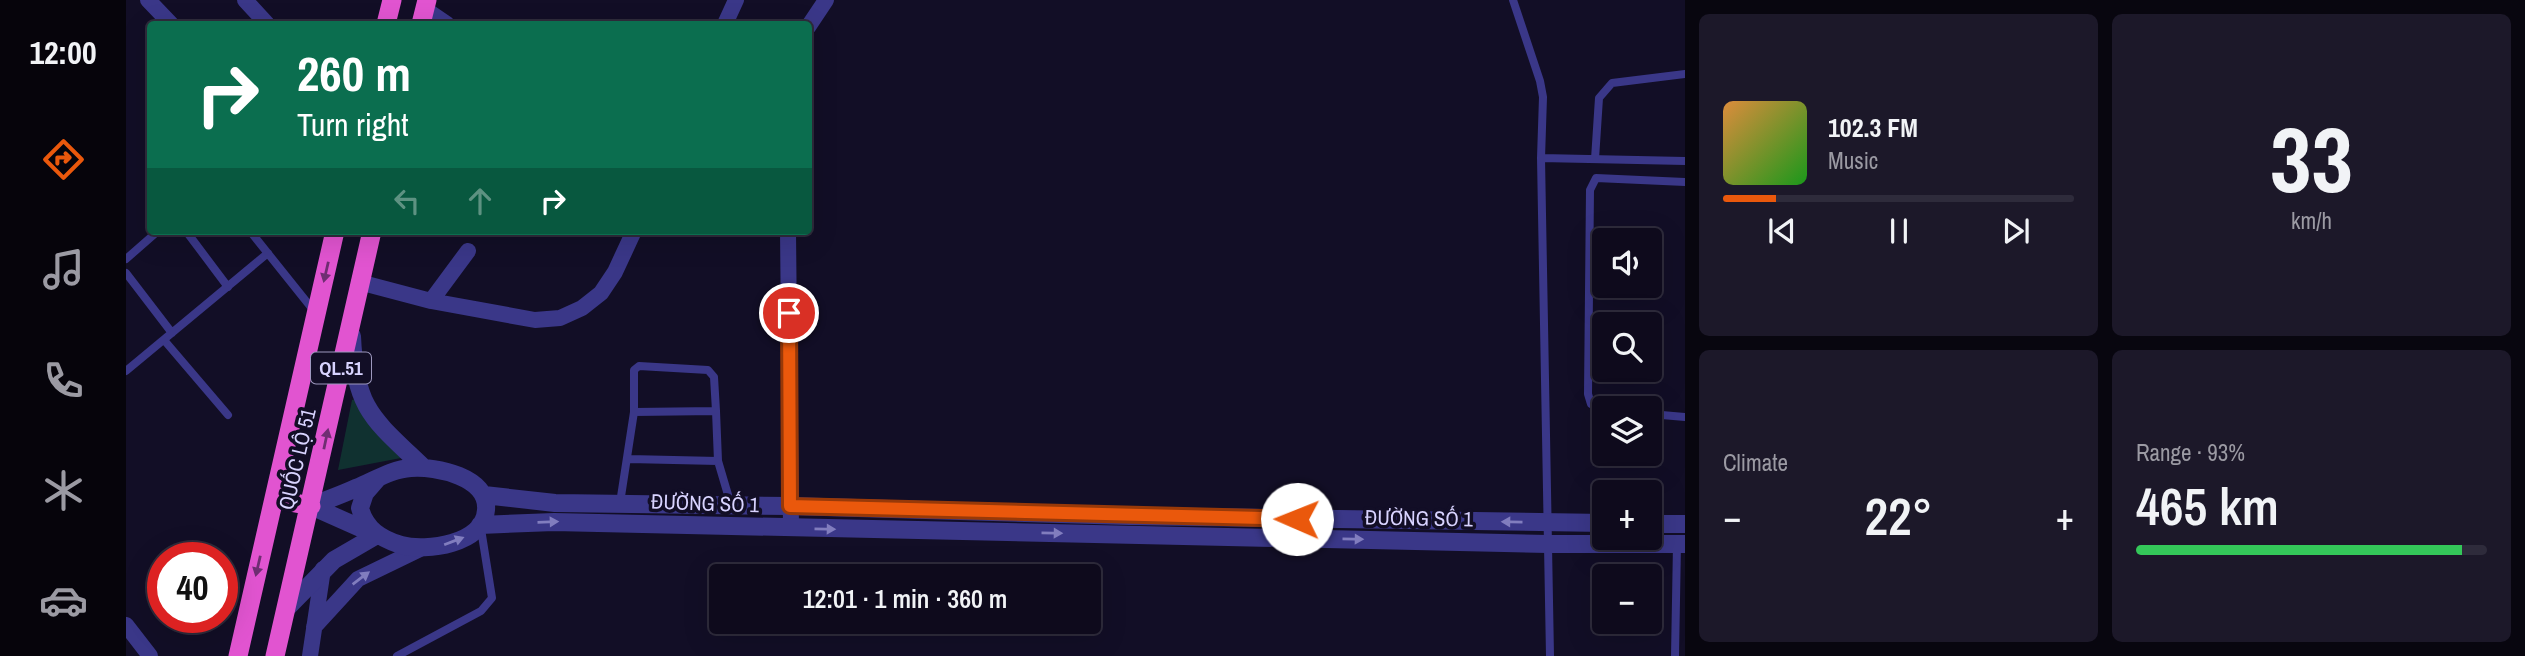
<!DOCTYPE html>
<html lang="en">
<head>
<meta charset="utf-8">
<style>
  :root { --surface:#0e0a1c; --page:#1c1829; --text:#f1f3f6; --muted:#9b9aa3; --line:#2e2b3b; --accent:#ea580c }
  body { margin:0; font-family:"Archivo Narrow",sans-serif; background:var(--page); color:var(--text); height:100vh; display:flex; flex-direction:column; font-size:26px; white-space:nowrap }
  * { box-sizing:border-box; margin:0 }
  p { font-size:23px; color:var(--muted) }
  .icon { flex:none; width:38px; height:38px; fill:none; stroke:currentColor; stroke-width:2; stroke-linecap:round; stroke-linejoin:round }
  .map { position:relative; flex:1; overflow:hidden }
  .sheet { display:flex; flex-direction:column; gap:14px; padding:14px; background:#08060f; width:840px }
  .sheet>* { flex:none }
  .guide { position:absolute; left:21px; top:21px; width:665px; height:214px; border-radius:7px; box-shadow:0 7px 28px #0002,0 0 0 2px var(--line); background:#0b6e4f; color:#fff; overflow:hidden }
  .tools { position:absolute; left:1466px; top:228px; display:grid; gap:14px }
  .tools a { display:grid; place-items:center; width:70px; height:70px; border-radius:7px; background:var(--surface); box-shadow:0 7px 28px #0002,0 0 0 2px var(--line); font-size:35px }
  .speed { position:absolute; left:21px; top:542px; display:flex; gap:14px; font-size:35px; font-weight:700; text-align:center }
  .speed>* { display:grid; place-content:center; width:91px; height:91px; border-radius:50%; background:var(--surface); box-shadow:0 7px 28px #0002,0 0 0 2px var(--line); line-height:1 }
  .speed .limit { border:10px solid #d22; background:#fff; color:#111 }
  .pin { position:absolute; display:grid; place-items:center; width:60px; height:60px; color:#fff; margin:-30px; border:4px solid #fff; border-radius:50%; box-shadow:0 2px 7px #0007 }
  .me { position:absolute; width:77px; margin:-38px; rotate:271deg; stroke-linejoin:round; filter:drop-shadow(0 0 5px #0008) }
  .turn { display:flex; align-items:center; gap:24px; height:147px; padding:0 35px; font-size:32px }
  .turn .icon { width:91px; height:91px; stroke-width:2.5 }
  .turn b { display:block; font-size:49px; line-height:60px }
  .lanes { display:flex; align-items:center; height:66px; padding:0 35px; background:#0003; justify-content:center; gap:35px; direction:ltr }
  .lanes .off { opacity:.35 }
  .big { font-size:52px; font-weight:600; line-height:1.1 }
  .sheet .tile { flex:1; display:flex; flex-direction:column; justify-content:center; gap:10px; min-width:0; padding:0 24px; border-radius:10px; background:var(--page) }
  .sheet .dial { align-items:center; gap:0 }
  .dial b { font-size:91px; line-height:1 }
  .song { display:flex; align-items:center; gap:21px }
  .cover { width:84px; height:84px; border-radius:10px; background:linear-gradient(135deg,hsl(30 70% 55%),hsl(120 70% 35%)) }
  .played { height:7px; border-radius:4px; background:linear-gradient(90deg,var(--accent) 15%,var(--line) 15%) }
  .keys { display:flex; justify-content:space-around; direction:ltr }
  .heat { display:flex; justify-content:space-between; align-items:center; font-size:38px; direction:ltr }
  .charge { height:10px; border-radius:5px; background:linear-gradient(90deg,#34c759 93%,var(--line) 0) }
  .sheet .tiles { flex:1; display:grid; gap:14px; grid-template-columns:repeat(2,1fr) }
  .trip { position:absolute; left:583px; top:564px; width:392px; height:70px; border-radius:7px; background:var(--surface); box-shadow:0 7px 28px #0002,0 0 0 2px var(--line); font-weight:600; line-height:70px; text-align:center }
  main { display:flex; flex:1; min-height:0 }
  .menu { display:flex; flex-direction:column; width:126px; justify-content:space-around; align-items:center; background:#06040b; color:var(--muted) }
  .menu .icon { width:49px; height:49px }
  .menu .on { color:var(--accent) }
  .menu b { font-size:32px; color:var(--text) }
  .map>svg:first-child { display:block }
</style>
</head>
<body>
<main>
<nav class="menu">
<b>12:00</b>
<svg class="icon on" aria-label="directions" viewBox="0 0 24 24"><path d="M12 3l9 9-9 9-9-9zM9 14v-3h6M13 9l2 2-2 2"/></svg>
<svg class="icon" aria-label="music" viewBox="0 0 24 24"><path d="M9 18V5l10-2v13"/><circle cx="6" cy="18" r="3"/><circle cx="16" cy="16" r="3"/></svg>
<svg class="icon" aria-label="phone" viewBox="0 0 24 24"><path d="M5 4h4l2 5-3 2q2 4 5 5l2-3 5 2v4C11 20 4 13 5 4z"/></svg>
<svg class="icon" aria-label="climate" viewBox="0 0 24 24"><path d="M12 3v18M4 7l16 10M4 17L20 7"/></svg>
<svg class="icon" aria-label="car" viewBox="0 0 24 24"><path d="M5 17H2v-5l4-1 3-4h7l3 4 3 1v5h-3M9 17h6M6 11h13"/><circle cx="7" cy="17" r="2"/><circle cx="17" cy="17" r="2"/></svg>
</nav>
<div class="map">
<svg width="1559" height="656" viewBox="0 0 1559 656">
  <rect width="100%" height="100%" fill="#120e26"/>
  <!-- green -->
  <path fill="#103130" d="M 229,399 L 276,457 L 275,458 L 212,470 L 226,400 Z"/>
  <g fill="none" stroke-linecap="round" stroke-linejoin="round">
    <!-- service -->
    <path stroke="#3a3788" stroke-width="8" d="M 1387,0 L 1414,81 L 1417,97 L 1415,158 L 1424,656
      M 1415,158 L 1559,161
      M 1469,159 L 1473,98 L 1486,83 L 1559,74
      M 60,231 L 102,287
      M 124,231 L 188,311
      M 0,259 L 32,231
      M 0,273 L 46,333
      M 38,340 L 102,415
      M 0,371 L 142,253
      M 1479,410 L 1465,404 L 1462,394 L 1464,190 L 1470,178 L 1559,182
      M 508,412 L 508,370 L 513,366 L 582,370 L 588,377 L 590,411
      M 1524,414 L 1559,417
      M 503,459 L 592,461
      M 494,503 L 508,412 L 590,411 L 592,461 L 605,505
      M 271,656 L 355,611 L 366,598 L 355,529
      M 1549,656 L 1551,544"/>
    <!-- minor -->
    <path stroke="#3a3788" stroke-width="16" d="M 22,0 L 45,24
      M 119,0 L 141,24
      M 299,9 L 321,24
      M 599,24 L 610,0
      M 682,27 L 700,0
      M 662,231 L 665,528
      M 233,282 L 305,301 L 409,320 L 434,318 L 456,308 L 475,293 L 489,272 L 508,231
      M 305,301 L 342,251
      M 0,625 L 24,656
      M 188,627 L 232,579 L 296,548
      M 184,656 L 197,569"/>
    <!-- tertiary -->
    <path stroke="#3a3788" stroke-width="18" d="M 226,336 C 229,410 247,419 298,468
      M 358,495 L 429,503 L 664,506 L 1003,516 L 1479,523
      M 185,506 C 200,500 215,495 230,488 C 248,481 265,469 285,468 C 310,466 363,477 360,510 C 358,544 300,552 275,545 C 255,539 239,529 234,508 L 239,493 L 252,478
      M 185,506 L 248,534
      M 1524,524 L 1559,524
      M 354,525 L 428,522 L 1422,544 L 1559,544
      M 160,609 L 208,560 L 251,535"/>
    <!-- trunk -->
    <path stroke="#e154d0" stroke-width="19" d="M 260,24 L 266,0
      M 295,24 L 301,0
      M 148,499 L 185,506
      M 112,656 L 209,231
      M 149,656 L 246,231"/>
  </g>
  <!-- one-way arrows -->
  <defs><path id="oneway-solid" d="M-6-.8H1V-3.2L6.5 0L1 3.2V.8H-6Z" transform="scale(1.75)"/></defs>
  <g fill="#6f2e72">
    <use href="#oneway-solid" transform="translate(200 272) rotate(103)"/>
    <use href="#oneway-solid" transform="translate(200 439) rotate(-78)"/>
    <use href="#oneway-solid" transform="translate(132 566) rotate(103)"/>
  </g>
  <g fill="#817dbe">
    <use href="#oneway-solid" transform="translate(422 522) rotate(-2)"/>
    <use href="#oneway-solid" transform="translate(1386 522) rotate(-179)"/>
    <use href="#oneway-solid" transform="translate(699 529) rotate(1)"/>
    <use href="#oneway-solid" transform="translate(926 533) rotate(1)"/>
    <use href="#oneway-solid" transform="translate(1227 539) rotate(1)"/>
    <use href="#oneway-solid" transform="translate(328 541) rotate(-21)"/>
    <use href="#oneway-solid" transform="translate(235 578) rotate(-37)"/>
  </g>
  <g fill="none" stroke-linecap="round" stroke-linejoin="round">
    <!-- route casing -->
    <g stroke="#983908" stroke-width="18">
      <path id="route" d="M 663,313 L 664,506 L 1171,519"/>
    </g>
    <!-- route -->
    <use href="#route" stroke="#ea580c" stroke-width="12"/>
  </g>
  <g text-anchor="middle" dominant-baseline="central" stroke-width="7" stroke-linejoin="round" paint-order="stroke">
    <!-- shield labels -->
    <rect fill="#120e26" stroke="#9d98be" stroke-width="2" x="185" y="352.5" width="60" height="31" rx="5"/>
    <g font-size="19" font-weight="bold" fill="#d8d3ff">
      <text x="215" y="368">QL.51</text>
    </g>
    <!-- street labels -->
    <g font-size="21" fill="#d8d3ff" stroke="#120e26">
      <text transform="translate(171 459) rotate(-77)">QUỐC LỘ 51</text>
      <text transform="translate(579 503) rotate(2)">ĐƯỜNG SỐ 1</text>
      <text transform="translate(1293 518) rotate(1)">ĐƯỜNG SỐ 1</text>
    </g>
  </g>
</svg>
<div class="tools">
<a><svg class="icon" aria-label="sound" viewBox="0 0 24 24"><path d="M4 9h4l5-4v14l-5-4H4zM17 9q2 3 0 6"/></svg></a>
<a><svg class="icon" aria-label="search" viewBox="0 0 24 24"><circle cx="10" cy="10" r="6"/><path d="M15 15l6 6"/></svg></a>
<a><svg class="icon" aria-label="layers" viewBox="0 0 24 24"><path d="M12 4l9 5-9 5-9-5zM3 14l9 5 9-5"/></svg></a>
<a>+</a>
<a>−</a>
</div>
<div class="speed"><div class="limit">40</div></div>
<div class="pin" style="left:663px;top:313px;background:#d93025"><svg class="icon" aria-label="arrive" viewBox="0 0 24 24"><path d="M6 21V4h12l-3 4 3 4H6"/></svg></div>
<svg class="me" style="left:1171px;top:519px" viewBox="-20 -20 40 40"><circle r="19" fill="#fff"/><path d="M0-13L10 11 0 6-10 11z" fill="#ea580c"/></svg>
<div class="trip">12:01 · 1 min · 360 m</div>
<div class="guide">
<div class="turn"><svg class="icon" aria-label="right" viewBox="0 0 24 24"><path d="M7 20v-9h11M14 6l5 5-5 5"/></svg><div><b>260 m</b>Turn right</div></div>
<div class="lanes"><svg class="icon off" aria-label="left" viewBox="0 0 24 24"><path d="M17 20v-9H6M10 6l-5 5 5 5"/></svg><svg class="icon off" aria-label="ahead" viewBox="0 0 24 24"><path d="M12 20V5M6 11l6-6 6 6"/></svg><svg class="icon" aria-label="right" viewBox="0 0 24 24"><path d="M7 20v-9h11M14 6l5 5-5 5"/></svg></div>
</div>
</div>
<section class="sheet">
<div class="tiles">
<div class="tile">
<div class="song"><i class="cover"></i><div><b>102.3 FM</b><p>Music</p></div></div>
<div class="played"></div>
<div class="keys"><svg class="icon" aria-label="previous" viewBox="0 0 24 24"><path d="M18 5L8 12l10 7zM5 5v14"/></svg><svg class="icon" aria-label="pause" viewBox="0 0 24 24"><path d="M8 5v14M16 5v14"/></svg><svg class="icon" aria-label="next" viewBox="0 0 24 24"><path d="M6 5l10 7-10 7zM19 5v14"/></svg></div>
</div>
<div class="tile dial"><b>33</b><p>km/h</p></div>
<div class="tile"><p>Climate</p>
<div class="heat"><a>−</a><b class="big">22°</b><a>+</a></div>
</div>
<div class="tile"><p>Range · 93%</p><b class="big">465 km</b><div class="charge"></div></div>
</div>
</section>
</main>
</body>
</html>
